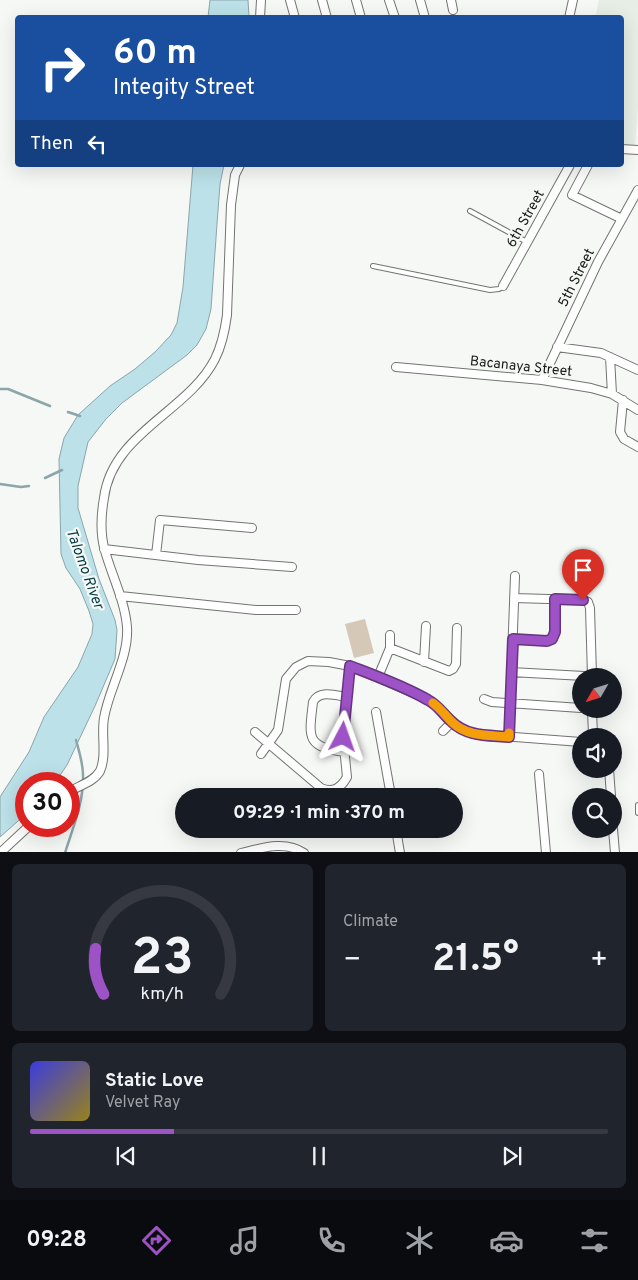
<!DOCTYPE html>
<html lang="en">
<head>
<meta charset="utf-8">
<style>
  :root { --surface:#171b24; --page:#20242c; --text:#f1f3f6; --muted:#9ea1a6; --line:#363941; --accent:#9d52c5 }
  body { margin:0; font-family:Overpass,sans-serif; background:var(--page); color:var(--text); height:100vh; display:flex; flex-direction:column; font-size:19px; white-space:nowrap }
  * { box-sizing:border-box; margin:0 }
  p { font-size:16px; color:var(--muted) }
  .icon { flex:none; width:28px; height:28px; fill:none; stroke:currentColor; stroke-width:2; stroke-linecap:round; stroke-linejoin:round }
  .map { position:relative; height:852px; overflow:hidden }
  .details { display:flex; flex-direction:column; gap:12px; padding:12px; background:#0d0f14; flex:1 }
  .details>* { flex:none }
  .hud { position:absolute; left:15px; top:15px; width:609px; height:152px; border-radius:5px; box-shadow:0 5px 20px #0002; background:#1a4fa0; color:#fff; overflow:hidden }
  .needle { width:32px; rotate:231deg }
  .controls { position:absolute; left:572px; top:668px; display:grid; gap:10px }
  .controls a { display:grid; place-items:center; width:50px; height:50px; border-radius:50%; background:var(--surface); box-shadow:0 5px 20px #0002; font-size:25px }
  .speed { position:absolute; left:15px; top:772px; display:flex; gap:10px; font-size:25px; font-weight:700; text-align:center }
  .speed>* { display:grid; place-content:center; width:65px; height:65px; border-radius:50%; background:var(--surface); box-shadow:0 5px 20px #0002; line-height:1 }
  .speed .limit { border:8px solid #d22; background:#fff; color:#111 }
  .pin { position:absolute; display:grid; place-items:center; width:42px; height:42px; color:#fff; margin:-51px -21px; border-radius:50% 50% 50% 0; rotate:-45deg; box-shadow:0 0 5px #0007 }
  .pin .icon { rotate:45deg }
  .me { position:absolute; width:55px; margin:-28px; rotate:4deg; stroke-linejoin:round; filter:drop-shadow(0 0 4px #0008) }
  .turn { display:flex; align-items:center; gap:18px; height:105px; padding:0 15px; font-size:22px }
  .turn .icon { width:65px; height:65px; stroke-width:2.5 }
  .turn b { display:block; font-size:35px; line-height:42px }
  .then { display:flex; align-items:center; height:48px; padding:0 15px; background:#0003; gap:10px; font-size:19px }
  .big { font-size:38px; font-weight:700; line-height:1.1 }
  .details .card { flex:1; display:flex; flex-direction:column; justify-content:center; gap:8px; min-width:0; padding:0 18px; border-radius:8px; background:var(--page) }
  .details .dial { align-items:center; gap:0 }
  .dial svg { height:130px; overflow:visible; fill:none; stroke:var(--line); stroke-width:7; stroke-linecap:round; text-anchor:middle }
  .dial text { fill:var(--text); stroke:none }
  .song { display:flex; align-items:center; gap:15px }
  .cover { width:60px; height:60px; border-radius:8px; background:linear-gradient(135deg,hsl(240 70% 55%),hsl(50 70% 35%)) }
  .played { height:5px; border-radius:2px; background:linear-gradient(90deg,var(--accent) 25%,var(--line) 25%) }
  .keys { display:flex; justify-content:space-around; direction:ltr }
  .heat { display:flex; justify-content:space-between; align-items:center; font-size:28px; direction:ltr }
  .details .tiles { flex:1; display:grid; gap:12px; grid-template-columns:1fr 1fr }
  .card:last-child { grid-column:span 2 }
  .trip { position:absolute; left:175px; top:788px; width:288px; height:50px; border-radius:25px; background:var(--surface); box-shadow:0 5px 20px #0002; font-weight:700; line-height:50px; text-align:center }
  .dock { display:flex; height:80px; justify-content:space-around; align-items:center; background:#090b0e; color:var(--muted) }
  .dock .icon { width:35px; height:35px }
  .dock .selected { color:var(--accent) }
  .dock b { font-size:22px; color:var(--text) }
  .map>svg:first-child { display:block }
</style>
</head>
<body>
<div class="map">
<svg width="638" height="853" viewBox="0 0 638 853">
  <rect width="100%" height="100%" fill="#f5f8f5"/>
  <!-- built -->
  <path fill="#e6eee5" d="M 599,0 L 638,0 L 638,108 L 635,147 L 621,146 L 621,18 L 595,18 Z"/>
  <!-- green -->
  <path fill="#d5c8b6" d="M 365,619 L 374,653 L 354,658 L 345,624 Z"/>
  <!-- water -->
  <path fill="#bce1e8" stroke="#8ba5aa" d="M 210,0 L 248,0 L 249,17 L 208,17 Z
    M 193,165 L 224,165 L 220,184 L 217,224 L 211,309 L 206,329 L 197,345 L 187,355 L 122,403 L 106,419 L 88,442 L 78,486 L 78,508 L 99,579 L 115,620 L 117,630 L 116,644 L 115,659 L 95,706 L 67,765 L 54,784 L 26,784 L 26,814 L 0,837 L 0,797 L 29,752 L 44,717 L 78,667 L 92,634 L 93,624 L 89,611 L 80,589 L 66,568 L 61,554 L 59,459 L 64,438 L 78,415 L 110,386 L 135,369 L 155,352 L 171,335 L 177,323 L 183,287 Z"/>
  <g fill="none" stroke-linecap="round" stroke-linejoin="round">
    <!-- stream -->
    <path stroke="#8ba5aa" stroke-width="2.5" d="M 0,389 L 8,389 L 50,406
      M 68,412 L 80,416
      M 45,478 L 62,470
      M 0,484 L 21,487 L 29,486
      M 65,853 C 73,827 84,802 83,775 C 83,763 79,751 76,740"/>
    <!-- lane casing -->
    <g stroke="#727472" stroke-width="6">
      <path id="lane" d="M 470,211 L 527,242
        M 373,266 L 490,290 L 499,289 L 503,286
        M 638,805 L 638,813"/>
    </g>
    <!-- street casing -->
    <g stroke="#727472" stroke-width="10">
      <path id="street" d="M 290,0 L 295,18
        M 322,0 L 327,18
        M 356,0 L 361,18
        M 389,0 L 395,18
        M 420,0 L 425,18
        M 451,0 L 453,10
        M 260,18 L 261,0
        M 569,18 L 573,0
        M 621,149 L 638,150
        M 588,165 L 572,195 L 622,219
        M 503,286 L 570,165
        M 557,347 L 601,353 L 638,370
        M 610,357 L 612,394
        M 396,367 L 542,380 L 591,388 L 612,394 L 638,410
        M 542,380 L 598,262 L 638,190
        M 623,400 L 620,432 L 624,439 L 638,447
        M 104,549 L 198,560 L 292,567
        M 156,555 L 160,520 L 252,528
        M 120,596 L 256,610 L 296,610
        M 514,598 L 583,600 L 588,602 L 590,608 L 592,676
        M 513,639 L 547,641 L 552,639 L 555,633 L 555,599
        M 390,648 L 449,671 L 453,669 L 456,664 L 457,628
        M 424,662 L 426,626
        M 511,672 L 584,676
        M 378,677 L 390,648 L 390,635
        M 484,699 L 492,702 L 581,708
        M 592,709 L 593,736
        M 376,712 L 391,796
        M 443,731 L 452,722
        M 255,732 L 321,788 C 333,793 341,788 347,777 L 343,737 L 350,666
        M 509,737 L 515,576
        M 345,752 C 305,747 309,737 313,702 C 319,690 335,695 346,697
        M 261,754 L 278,730 L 286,679 L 296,667 L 308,661 L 329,662 L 350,666 L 427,699 L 439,708 L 459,728 L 474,734 L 581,742
        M 609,769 L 611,796
        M 539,774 L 546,853
        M 69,792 C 78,786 94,782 100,771 C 107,755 101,735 104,718 C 109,688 129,658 127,627 C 125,601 112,576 105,551 C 100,534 101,515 104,498 C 112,433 188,412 215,359 C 222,345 225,330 227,315 L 231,205 L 235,175 L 240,165
        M 396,829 L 400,853
        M 613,829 L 615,853
        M 0,853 L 29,826
        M 241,853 C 262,848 285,840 304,853"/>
    </g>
    <!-- lane -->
    <use href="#lane" stroke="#fff" stroke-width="4"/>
    <!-- street -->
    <use href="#street" stroke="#fff" stroke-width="8"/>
  </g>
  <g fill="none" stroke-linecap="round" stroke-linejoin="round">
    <!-- route casing -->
    <g stroke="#663580" stroke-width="12">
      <path id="route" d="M 343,737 L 350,666 C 376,676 404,686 428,700 C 438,705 443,714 451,721 C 467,737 488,735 509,737 L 513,639 L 547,641 L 552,639 L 555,632 L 555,599 L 583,600"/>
    </g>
    <!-- route -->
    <use href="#route" stroke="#9d52c5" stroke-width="9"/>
    <!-- slow -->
    <path stroke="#f59e0b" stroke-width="9" d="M 433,703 C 441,709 446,716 453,723 C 468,737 489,735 509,737 L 509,733"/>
  </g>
  <g text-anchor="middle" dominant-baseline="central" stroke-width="4.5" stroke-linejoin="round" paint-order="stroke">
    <!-- street labels -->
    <g font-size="14" fill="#181918" stroke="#f5f8f5">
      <text transform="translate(526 219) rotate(-61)">6th Street</text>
      <text transform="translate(577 278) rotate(-63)">5th Street</text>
      <text transform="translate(521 367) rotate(6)">Bacanaya Street</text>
    </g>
    <!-- water labels -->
    <g font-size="15" font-style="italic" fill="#003a42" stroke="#f5f8f5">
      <text transform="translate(84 569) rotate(70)">Talomo River</text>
    </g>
  </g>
</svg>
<div class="controls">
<a><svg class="needle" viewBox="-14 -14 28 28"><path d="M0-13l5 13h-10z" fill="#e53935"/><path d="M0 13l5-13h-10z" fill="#9ea1a6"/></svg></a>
<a><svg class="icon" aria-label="sound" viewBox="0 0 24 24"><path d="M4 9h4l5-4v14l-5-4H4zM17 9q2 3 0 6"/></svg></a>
<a><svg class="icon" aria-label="search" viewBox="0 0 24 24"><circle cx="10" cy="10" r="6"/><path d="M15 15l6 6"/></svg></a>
</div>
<div class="speed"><div class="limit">30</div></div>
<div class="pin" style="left:583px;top:600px;background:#d93025"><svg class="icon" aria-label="arrive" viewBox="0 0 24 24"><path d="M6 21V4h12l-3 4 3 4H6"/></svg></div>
<svg class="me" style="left:343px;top:737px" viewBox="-20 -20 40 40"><path d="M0-17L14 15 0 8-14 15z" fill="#9d52c5" stroke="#fff" stroke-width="4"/></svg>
<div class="trip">09:29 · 1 min · 370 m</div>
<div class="hud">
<div class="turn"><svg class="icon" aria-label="right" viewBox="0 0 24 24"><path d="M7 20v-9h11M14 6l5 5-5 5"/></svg><div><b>60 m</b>Integity Street</div></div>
<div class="then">Then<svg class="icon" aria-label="left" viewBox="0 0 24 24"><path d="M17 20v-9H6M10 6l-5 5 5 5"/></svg></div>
</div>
</div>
<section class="details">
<div class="tiles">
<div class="card dial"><svg viewBox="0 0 100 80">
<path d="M14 69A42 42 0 1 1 86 69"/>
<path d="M14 69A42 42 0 0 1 9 41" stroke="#9d52c5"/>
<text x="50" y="56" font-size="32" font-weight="700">23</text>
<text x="50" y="72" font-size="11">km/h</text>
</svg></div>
<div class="card"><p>Climate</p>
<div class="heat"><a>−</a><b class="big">21.5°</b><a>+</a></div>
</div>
<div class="card">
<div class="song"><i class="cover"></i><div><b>Static Love</b><p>Velvet Ray</p></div></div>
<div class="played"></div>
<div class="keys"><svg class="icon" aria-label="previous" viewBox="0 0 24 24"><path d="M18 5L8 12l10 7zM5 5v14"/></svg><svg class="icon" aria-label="pause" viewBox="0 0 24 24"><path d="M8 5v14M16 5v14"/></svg><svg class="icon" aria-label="next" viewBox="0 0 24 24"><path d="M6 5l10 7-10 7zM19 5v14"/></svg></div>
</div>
</div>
</section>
<nav class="dock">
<b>09:28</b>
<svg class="icon selected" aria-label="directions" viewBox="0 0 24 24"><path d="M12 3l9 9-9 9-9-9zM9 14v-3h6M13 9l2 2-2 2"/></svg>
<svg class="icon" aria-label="music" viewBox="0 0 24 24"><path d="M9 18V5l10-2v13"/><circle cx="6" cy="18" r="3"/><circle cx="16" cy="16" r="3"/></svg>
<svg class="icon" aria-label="phone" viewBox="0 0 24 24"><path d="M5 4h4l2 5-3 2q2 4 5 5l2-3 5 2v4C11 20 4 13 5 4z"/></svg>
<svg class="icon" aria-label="climate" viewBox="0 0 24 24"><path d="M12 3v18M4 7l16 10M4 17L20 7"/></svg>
<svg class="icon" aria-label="car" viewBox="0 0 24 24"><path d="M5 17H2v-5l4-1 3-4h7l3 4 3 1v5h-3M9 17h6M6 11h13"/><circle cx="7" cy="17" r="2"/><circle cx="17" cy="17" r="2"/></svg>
<svg class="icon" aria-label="filters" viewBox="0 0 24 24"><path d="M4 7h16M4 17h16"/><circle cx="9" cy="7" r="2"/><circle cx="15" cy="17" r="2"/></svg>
</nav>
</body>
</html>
